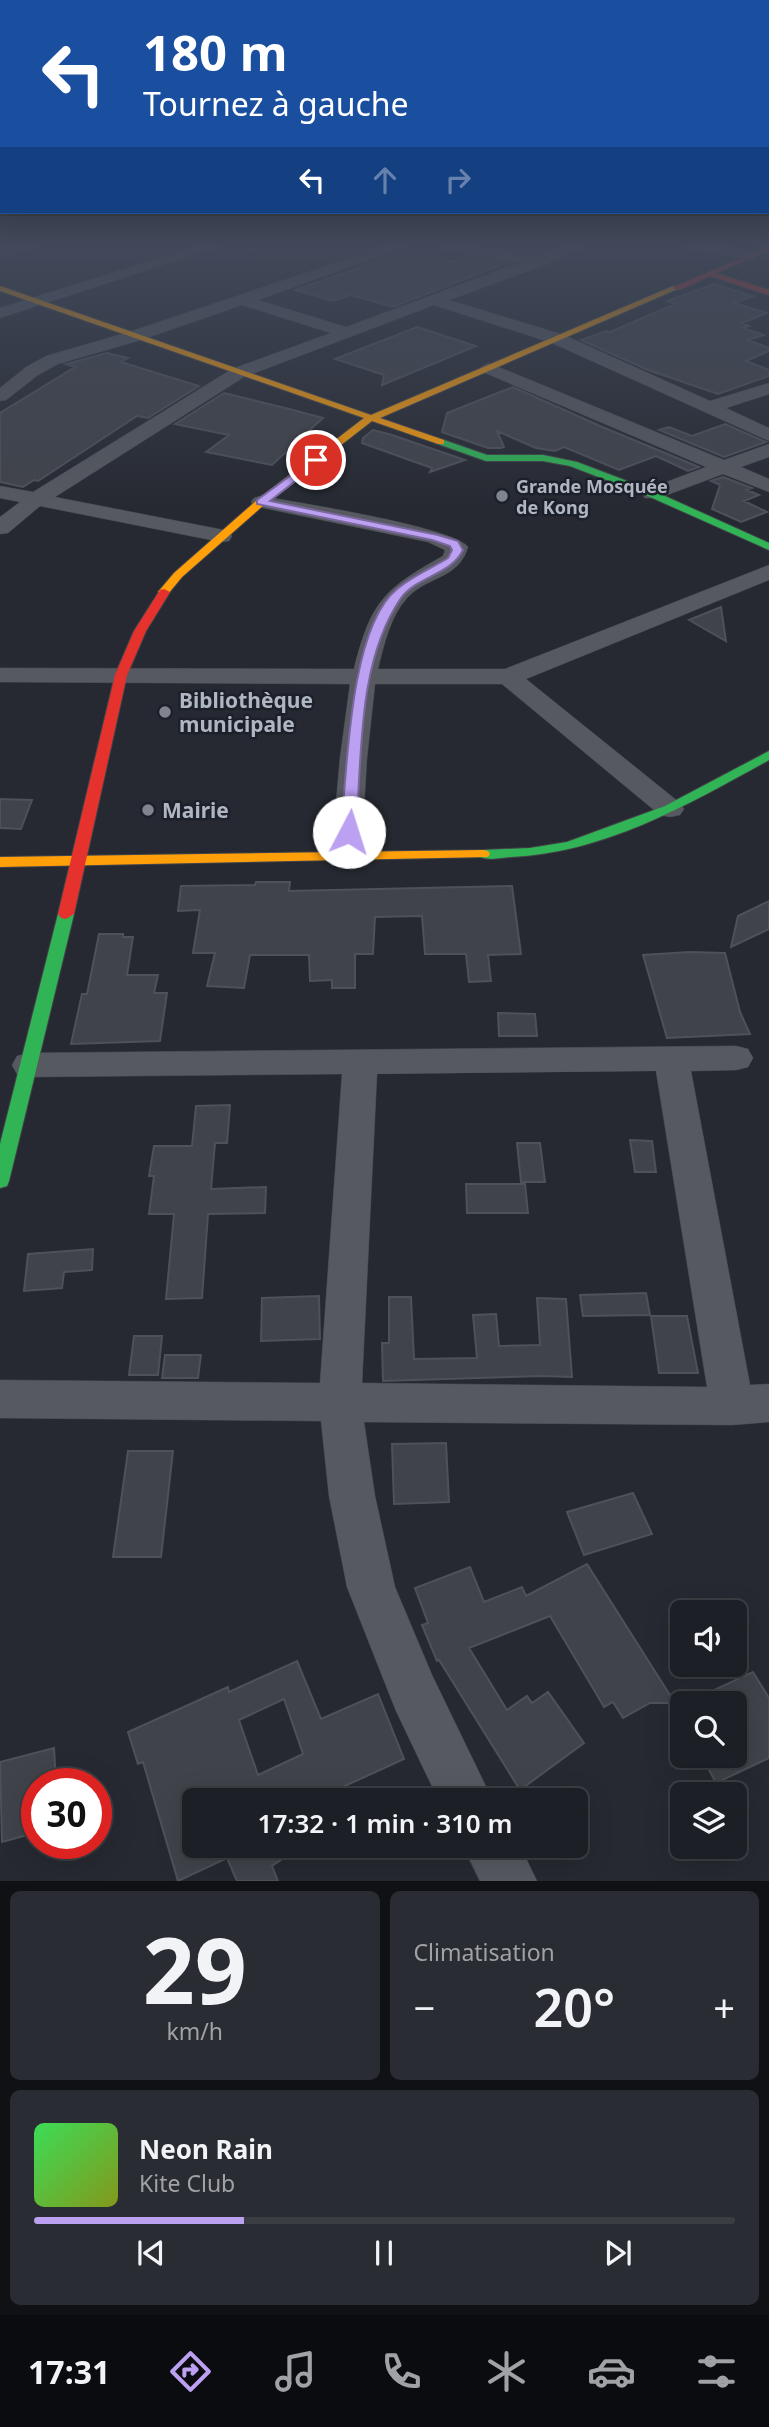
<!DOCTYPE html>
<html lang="fr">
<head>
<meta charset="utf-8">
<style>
  :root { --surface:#1c1f25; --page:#292c32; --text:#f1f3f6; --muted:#a0a2a7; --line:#3a3d42; --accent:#bca0f2 }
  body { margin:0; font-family:"Noto Sans",sans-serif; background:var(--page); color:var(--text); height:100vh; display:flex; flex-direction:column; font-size:26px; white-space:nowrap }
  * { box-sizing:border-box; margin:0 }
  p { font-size:23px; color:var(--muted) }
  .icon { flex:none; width:38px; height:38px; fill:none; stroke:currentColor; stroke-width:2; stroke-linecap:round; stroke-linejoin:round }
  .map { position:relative; height:1881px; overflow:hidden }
  .side { display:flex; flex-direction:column; gap:10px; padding:10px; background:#0f1114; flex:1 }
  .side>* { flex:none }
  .banner { position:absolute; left:0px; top:0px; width:770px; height:214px; box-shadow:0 7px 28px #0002,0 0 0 2px var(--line); background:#1a4fa0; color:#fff; overflow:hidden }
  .tools { position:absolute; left:670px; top:1600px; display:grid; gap:14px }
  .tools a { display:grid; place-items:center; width:77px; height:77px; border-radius:10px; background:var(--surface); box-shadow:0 7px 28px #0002,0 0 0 2px var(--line); font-size:35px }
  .speed { position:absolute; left:21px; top:1768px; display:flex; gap:14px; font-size:35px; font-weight:700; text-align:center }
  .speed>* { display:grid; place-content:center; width:91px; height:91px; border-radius:50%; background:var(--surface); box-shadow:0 7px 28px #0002,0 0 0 2px var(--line); line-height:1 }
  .speed .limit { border:10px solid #d22; background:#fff; color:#111 }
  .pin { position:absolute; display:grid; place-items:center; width:60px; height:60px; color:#fff; margin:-30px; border:4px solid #fff; border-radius:50%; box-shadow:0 2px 7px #0007 }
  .me { position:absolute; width:77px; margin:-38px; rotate:5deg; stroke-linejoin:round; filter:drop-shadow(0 0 5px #0008) }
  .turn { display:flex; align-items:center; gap:24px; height:147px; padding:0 28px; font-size:32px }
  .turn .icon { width:91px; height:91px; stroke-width:2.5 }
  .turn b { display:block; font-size:49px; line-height:60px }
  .lanes { display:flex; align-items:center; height:66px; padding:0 28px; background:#0003; justify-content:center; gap:35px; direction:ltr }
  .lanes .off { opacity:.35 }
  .big { font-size:52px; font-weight:600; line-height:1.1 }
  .side .tile { flex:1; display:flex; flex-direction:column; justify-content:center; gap:10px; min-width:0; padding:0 24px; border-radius:10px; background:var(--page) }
  .side .dial { align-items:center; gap:0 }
  .dial b { font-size:91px; line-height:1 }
  .song { display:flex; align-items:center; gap:21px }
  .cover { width:84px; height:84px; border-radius:10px; background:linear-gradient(135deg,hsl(130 70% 55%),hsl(70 70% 35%)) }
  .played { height:7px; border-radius:4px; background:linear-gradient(90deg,var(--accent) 30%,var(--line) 30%) }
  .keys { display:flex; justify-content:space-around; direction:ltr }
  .heat { display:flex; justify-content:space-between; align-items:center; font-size:38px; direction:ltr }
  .side .tiles { flex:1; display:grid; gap:10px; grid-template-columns:1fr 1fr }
  .tile:last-child { grid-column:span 2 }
  .trip { position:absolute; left:182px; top:1788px; width:406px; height:70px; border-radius:10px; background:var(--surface); box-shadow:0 7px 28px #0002,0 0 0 2px var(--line); font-weight:600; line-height:70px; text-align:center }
  .tabs { display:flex; height:112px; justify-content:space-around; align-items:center; background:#0b0c0f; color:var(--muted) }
  .tabs .icon { width:49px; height:49px }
  .tabs .current { color:var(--accent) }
  .tabs b { font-size:32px; color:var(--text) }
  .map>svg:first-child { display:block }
</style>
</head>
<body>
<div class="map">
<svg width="769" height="1881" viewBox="0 0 769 1881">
  <rect width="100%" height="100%" fill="#262931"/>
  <!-- building -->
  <path fill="#40434a" stroke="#4e5159" stroke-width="2" fill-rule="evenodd" d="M 409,251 L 452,262 L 466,256 L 506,263 L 393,307 L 351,295 L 333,301 L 295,290 Z
    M 714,284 L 753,296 L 734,303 L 767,313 L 742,323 L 749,326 L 743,328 L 764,335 L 748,340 L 769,348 L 769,351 L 746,361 L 769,370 L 769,376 L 718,394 L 648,370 L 581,340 L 606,331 L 610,332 L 675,304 L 667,301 Z
    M 417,327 L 476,346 L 382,385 L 384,375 L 335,359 Z
    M 107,353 L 128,358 L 121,362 L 199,386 L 148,418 L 137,416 L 38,481 L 34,480 L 23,487 L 0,482 L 0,413 L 75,367 L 66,364 Z
    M 513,387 L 600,426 L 699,467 L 688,471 L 656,456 L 619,470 L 564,447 L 555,451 L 536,448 L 497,431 L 504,447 L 501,448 L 488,448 L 442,432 L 447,413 Z
    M 224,393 L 293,410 L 323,418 L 272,465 L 206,452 L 229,435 L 175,424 Z
    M 725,424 L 766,442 L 724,457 L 659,430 L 669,427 L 692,436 Z
    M 373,430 L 392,435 L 465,460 L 430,472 L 432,468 L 362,443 L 363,438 Z
    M 723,477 L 752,488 L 747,490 L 759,495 L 744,501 L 767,512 L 741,522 L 712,509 L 720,485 L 711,481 Z
    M 721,607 L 726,641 L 689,620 Z
    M 0,799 L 32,800 L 21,829 L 0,828 Z
    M 256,882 L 290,882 L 289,891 L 512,886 L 521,954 L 488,955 L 491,981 L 469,982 L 466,954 L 425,954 L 422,916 L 375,917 L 373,954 L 355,954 L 355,988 L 332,988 L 332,980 L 310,981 L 309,955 L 250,955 L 244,988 L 207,986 L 215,953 L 193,953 L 200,910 L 178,911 L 181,886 L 255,885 Z
    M 769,901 L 769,929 L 731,947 L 738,916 Z
    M 99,934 L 123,934 L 123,937 L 133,937 L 127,975 L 158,975 L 154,993 L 167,993 L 160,1041 L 71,1044 L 82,994 L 87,994 Z
    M 690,952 L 725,953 L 740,1012 L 750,1034 L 667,1038 L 643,955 Z
    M 498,1013 L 535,1014 L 537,1036 L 499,1036 Z
    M 230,1105 L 227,1143 L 215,1143 L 211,1189 L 266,1187 L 265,1213 L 208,1214 L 202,1298 L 166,1299 L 174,1214 L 149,1214 L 154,1176 L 149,1176 L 154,1146 L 192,1146 L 196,1106 Z
    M 630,1140 L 652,1141 L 656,1172 L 635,1172 Z
    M 517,1143 L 540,1143 L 545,1182 L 521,1182 Z
    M 466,1184 L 525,1184 L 528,1213 L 467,1213 Z
    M 93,1249 L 92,1270 L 64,1272 L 62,1288 L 24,1291 L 28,1254 Z
    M 646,1293 L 650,1315 L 583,1316 L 580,1295 Z
    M 319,1296 L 320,1339 L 261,1341 L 262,1298 Z
    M 389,1297 L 411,1297 L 414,1359 L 477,1358 L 473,1315 L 496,1314 L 499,1346 L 540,1345 L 537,1298 L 566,1299 L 572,1377 L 542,1376 L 383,1381 L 382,1343 L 389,1343 Z
    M 651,1316 L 687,1316 L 698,1373 L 659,1373 Z
    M 134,1336 L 162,1336 L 158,1375 L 129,1375 Z
    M 165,1355 L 201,1355 L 198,1378 L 162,1378 Z
    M 446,1443 L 449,1502 L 394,1504 L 392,1444 Z
    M 128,1451 L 173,1451 L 161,1557 L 113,1557 Z
    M 633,1493 L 652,1534 L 584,1555 L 567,1512 Z
    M 587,1564 L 675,1703 L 650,1703 L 623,1718 L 613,1702 L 604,1707 L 550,1616 L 469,1648 L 507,1710 L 527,1696 L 532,1703 L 548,1692 L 584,1743 L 520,1790 L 439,1660 L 437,1661 L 422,1625 L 428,1623 L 415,1588 L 470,1567 L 484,1602 L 522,1587 L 526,1596 Z
    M 297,1661 L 321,1719 L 378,1694 L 404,1759 L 312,1801 L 194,1801 L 194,1846 L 275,1846 L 281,1860 L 272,1866 L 278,1881 L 237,1881 L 227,1858 L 178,1881 L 143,1762 L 138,1764 L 128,1732 L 228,1687 L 229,1692 ZM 284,1699 L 303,1754 L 258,1775 L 239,1720 Z
    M 753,1672 L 769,1698 L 769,1758 L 716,1783 L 701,1755 L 735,1755 L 735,1703 L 686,1703 Z
    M 54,1748 L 56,1783 L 37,1783 L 37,1796 L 29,1798 L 31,1834 L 2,1842 L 0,1762 Z"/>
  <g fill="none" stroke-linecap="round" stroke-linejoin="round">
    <!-- street casing -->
    <g stroke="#42444a" stroke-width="1">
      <path id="street" d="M 14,246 L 38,246 L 0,259 L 0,250 Z
        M 198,246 L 221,246 L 0,318 L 0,308 Z
        M 386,246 L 408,246 L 258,300 L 346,327 L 519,263 L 445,250 L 438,246 L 473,246 L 535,257 L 563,246 L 585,246 L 545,265 L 449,300 L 564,335 L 710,401 L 769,383 L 769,394 L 726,408 L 769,428 L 769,441 L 552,343 L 434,305 L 244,377 L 55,497 L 229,531 L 232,536 L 229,541 L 221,542 L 40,506 L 8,533 L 0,534 L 0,517 L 20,502 L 0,498 L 0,486 L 33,492 L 232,369 L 331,333 L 242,305 L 141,340 L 58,364 L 38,375 L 6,400 L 0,401 L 0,388 L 26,367 L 46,356 L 129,332 Z
        M 684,246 C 703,246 745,244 759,256 L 752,260 L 691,250 Z
        M 489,363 L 724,460 L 769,444 L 769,457 L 741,467 L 769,479 L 769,492 L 723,474 L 659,498 L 645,498 L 642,494 L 645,490 L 706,467 L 483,372 L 480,368 Z
        M 261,496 C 294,502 454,527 468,547 C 459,579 427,576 407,598 C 390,617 384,645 378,669 L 505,669 L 769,565 L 769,580 L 526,679 L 680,803 L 684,809 L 680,815 L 670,817 L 660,815 L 502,684 L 375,684 L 367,758 L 361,858 L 356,864 L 346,867 L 336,864 L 331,858 L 340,758 L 350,684 L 0,682 L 0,668 L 354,669 C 371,601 384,589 443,556 L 445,550 L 428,542 L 254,506 L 251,502 L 254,498 Z
        M 736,1046 L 748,1049 L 753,1058 L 748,1067 L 736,1070 L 691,1071 L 750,1385 L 769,1384 L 769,1422 L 732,1425 L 364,1422 L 375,1496 L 395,1587 L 432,1675 L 493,1801 L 439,1801 L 396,1711 L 347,1587 L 329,1496 L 321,1421 L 0,1418 L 0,1380 L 320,1383 L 342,1074 L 29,1077 L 17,1074 L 12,1065 L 17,1056 L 29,1053 ZM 656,1071 L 707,1387 L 362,1383 L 377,1074 Z
        M 463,1846 L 520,1846 L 537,1881 L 480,1881 Z"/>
    </g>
    <!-- fast casing -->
    <g stroke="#42444a" stroke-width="2">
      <path id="fast" d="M 441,439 L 487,455 L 543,455 L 577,462 L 656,492 L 769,543 L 769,550 L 648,496 L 570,466 L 543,461 L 486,461 L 438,444 L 436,442 Z
        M 769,751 L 769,760 C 689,804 605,853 511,857 C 500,858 484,862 476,854 L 483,850 L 530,848 L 567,842 L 665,806 Z
        M 66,909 L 74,914 L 9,1181 L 7,1186 L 0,1188 L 0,1144 L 58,914 Z"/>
    </g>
    <!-- slow casing -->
    <g stroke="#42444a" stroke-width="2">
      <path id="slow" d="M 0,286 L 371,415 L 673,286 L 680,288 L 380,418 L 444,440 L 444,444 L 438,444 L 372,421 L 265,504 L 182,577 L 168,594 L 164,595 L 158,592 L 174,573 L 257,500 L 364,418 L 0,291 Z
        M 483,850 L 488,851 L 490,854 L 488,857 L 0,867 L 0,857 Z"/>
    </g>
    <!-- jam casing -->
    <g stroke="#42444a" stroke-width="2">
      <path id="jam" d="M 769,246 L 769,251 L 716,273 L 769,290 L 769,295 L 710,276 L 679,290 L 672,288 Z
        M 164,589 L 170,592 L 146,631 L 127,675 L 74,914 L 66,919 L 61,918 L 58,914 L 115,675 L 134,631 L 160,590 Z"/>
    </g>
    <!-- street -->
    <use href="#street" fill="#565960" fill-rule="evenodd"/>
    <!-- fast -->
    <use href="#fast" fill="#30b455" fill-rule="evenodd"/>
    <!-- slow -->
    <use href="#slow" fill="#ff9f0a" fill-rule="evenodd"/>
    <!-- jam -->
    <use href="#jam" fill="#e5322d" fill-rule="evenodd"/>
  </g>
  <!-- sky -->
  <linearGradient id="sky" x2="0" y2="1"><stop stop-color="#15171b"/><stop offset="0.48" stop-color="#41495a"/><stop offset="1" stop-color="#41495a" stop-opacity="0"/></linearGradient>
  <rect width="769" height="510" fill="url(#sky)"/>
  <!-- route -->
  <path fill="#bca0f2" stroke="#7a689d" stroke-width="2" d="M 316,457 L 320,458 L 320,462 L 270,501 L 438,535 L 458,541 L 463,550 C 451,575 417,576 401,598 C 357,662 362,757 356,832 L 349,837 L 341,832 C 347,772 349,628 397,589 C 412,576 432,568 448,558 L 452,550 L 450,546 L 432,540 L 257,504 L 257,500 Z"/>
  <!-- markers -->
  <g fill="#80848f" stroke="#1b202a" stroke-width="2.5">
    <circle cx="502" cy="496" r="7"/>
    <circle cx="165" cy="712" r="7"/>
    <circle cx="148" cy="810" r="7"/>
  </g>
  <g text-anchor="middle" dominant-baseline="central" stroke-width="5" stroke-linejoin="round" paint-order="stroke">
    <!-- far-poi labels -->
    <g font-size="18" font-weight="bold" fill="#b0b5c2" stroke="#1b202a" text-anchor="start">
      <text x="516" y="486">Grande Mosquée<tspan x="516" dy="21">de Kong</tspan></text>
    </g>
    <!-- poi labels -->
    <g font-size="21" font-weight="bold" fill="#b0b5c2" stroke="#1b202a" text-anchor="start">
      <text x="179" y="700">Bibliothèque<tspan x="179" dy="24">municipale</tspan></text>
      <text x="162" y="810">Mairie</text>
    </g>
  </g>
</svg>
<div class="tools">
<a><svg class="icon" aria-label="sound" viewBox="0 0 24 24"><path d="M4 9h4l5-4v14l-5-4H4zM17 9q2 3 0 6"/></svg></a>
<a><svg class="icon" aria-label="search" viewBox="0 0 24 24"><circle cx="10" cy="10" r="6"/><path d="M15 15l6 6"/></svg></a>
<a><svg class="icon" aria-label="layers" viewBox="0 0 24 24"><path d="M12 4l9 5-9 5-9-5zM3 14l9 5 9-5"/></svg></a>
</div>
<div class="speed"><div class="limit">30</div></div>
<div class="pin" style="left:316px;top:460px;background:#d93025"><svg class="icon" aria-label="arrive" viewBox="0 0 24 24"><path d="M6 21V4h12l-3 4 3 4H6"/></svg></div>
<svg class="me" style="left:349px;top:832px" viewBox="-20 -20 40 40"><circle r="19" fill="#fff"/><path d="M0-13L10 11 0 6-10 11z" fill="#bca0f2"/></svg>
<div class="trip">17:32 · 1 min · 310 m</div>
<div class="banner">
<div class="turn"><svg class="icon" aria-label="left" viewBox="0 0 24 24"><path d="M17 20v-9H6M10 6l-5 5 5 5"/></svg><div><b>180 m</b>Tournez à gauche</div></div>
<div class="lanes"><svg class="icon" aria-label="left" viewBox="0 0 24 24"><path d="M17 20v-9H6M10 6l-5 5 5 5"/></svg><svg class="icon off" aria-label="ahead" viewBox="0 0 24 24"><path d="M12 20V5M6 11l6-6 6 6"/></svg><svg class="icon off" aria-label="right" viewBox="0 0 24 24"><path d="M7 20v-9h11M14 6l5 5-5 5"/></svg></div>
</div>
</div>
<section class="side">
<div class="tiles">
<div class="tile dial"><b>29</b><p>km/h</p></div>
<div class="tile"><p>Climatisation</p>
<div class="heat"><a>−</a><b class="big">20°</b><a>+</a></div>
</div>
<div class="tile">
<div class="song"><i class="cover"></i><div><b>Neon Rain</b><p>Kite Club</p></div></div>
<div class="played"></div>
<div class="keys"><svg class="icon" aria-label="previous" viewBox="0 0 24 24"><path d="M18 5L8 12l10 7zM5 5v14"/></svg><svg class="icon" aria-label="pause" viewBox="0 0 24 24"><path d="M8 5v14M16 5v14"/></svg><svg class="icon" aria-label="next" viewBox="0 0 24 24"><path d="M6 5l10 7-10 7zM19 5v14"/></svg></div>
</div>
</div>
</section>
<nav class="tabs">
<b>17:31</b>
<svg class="icon current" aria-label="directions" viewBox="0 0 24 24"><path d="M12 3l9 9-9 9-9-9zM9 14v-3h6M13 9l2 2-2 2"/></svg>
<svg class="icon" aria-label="music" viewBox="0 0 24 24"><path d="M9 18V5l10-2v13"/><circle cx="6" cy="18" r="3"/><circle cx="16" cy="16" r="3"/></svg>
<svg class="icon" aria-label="phone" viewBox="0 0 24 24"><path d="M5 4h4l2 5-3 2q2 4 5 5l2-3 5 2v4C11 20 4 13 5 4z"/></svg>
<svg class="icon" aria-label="climate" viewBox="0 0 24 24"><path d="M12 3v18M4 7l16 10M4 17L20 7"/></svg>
<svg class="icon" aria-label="car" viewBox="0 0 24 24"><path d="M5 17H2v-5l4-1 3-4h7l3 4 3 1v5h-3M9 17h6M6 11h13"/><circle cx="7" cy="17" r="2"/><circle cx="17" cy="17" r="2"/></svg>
<svg class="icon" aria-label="filters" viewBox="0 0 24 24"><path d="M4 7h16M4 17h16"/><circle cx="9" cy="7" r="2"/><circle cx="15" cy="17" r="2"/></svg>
</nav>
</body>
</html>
